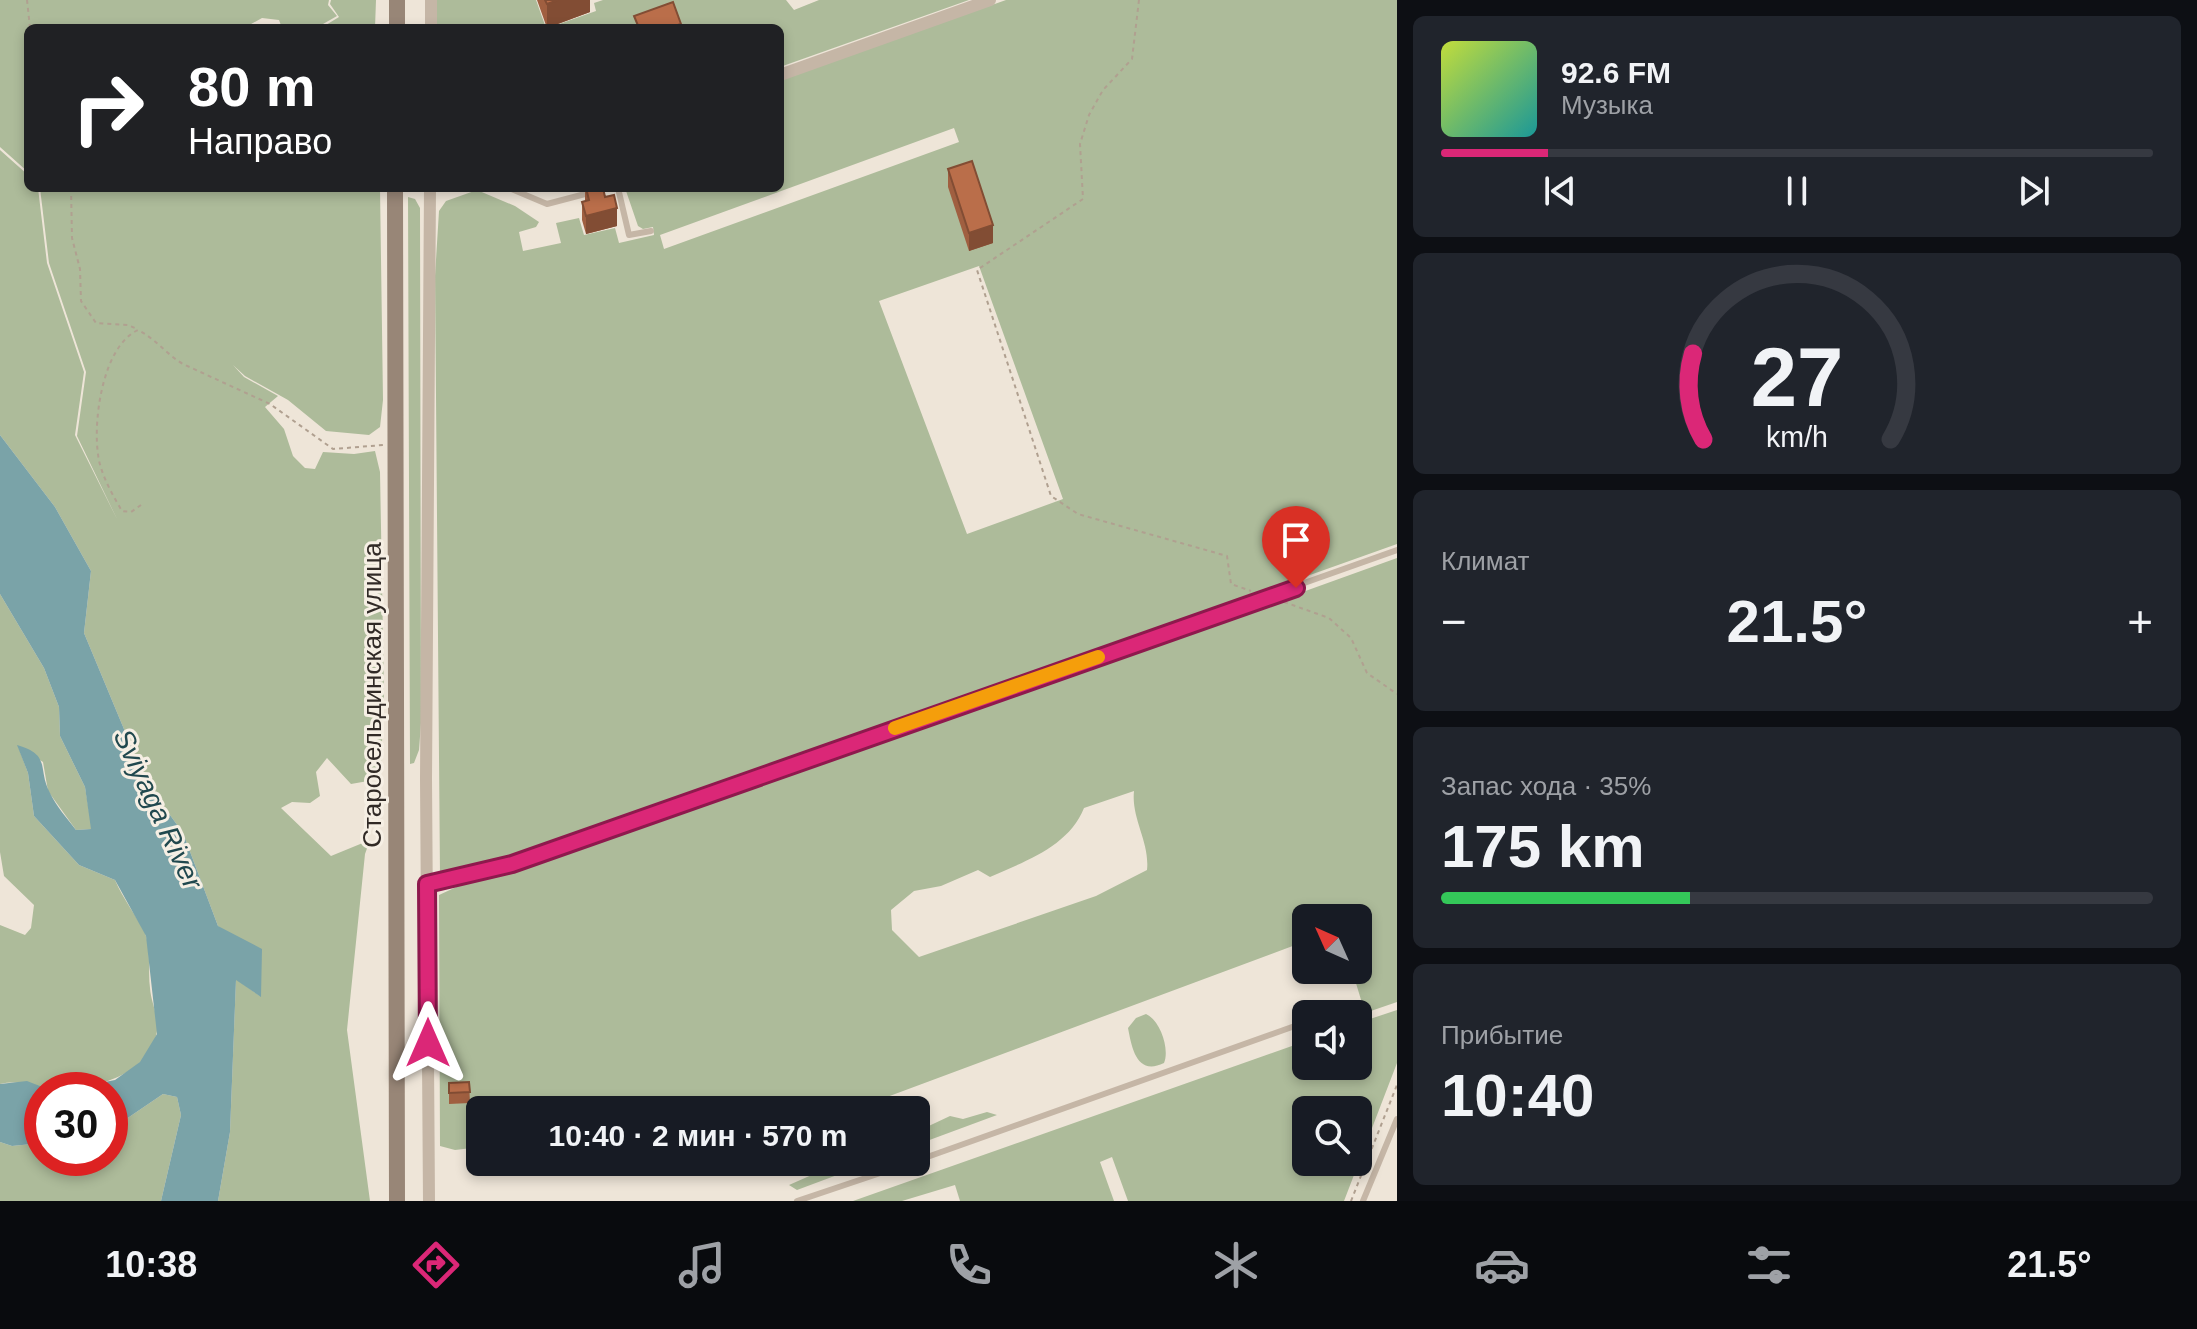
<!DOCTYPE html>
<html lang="ru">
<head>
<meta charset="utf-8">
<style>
  :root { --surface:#171b24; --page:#20242c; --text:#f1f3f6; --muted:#9ea1a6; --line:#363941; --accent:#db2777 }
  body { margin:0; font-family:Helvetica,sans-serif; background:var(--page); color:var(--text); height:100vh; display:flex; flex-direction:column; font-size:30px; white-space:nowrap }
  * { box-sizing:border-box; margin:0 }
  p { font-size:26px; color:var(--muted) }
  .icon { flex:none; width:44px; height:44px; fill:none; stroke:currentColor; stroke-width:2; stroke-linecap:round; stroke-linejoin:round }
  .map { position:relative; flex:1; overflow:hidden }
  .details { display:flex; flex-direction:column; gap:16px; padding:16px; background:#0d0f14; width:800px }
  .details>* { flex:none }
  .banner { position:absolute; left:24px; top:24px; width:760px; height:168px; border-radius:12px; box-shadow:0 4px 12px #0003; background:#202124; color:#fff; overflow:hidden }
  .needle { width:52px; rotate:315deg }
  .fabs { position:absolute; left:1292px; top:904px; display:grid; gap:16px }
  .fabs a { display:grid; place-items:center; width:80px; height:80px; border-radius:12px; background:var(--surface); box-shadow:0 4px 12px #0003; font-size:40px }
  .speed { position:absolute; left:24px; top:1072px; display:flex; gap:16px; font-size:40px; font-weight:700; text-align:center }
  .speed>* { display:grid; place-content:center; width:104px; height:104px; border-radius:50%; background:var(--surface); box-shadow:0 4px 12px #0003; line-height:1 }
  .speed .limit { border:12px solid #d22; background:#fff; color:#111 }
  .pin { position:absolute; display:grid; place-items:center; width:68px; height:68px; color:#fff; margin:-82px -34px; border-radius:50% 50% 50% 0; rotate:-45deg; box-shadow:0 0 8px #0007 }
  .pin .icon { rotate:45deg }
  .me { position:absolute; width:88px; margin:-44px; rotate:0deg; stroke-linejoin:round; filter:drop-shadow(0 0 6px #0008) }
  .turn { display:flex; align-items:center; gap:28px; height:168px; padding:0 32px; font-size:36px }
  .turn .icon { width:104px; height:104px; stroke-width:2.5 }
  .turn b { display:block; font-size:56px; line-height:68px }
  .big { font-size:60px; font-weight:700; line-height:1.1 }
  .details .tile { flex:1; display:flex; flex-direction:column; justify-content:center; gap:12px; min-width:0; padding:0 28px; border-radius:12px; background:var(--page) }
  .details .dial { align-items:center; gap:0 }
  .dial svg { height:208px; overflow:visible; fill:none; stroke:var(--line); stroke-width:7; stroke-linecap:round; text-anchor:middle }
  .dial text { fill:var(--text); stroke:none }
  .song { display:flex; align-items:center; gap:24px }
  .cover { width:96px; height:96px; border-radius:12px; background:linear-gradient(135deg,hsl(70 70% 55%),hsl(180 70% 35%)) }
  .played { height:8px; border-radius:4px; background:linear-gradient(90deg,var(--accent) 15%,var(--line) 15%) }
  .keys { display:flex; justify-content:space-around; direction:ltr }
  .heat { display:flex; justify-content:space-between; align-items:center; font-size:44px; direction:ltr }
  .charge { height:12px; border-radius:6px; background:linear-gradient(90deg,#34c759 35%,var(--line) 0) }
  .trip { position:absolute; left:466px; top:1096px; width:464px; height:80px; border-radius:12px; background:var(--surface); box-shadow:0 4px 12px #0003; font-weight:700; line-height:80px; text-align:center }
  .tab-bar { display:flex; height:128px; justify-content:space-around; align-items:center; background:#090b0e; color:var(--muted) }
  .tab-bar .icon { width:56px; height:56px }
  .tab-bar .current { color:var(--accent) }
  .tab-bar b { font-size:36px; color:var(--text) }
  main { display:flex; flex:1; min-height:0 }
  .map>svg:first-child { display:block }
</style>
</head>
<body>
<main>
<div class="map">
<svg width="1397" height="1201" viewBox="0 0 1397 1201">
  <rect width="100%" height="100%" fill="#eee5d8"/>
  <!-- green -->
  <path fill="#adbb9a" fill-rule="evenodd" d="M 0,0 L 329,0 L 328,5 L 337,16 L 316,28 L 282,28 L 279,20 L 262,18 L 244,28 L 28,28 L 28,172 L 0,147 Z
    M 331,0 L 376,0 L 375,28 L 321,28 L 339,17 L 330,4 Z
    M 436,0 L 536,0 L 546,28 L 437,28 Z
    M 603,0 L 786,0 L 794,10 L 819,0 L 969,0 L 780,67 L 780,28 L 548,28 L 596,11 L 594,3 Z
    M 1006,0 L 1397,0 L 1397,544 L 512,860 L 440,875 L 435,276 L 439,211 L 446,201 L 477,190 L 515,206 L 539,222 L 536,227 L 519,232 L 523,251 L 561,243 L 556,223 L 579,218 L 584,235 L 615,228 L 619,243 L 654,235 L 653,227 L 643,229 L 638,226 L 625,188 L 780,188 L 780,80 ZM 954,128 L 959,142 L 664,249 L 660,235 ZM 979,266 L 1063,499 L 967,534 L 879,301 Z
    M 0,150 L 28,175 L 28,188 L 38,188 L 47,263 L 84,372 L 75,435 L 117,519 L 77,436 L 86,372 L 49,263 L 40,188 L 380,188 L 383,400 L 380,427 L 369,435 L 326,431 L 288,400 L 245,376 L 233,365 L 244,377 L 278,396 L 265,407 L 284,429 L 293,456 L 305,468 L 315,469 L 323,452 L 354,454 L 375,451 L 380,472 L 384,694 L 381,766 L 368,781 L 351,784 L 327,758 L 316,772 L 320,796 L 310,803 L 292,802 L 281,808 L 331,856 L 370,840 L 365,854 L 347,1030 L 370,1201 L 218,1201 L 230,1132 L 236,979 L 260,996 L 218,926 L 183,833 L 146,782 L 84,633 L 91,571 L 55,507 L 0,435 Z
    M 408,197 L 415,199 L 420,208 L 421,723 L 419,750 L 414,763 L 410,764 Z
    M 1397,558 L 1397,1002 L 1365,1013 L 1352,970 L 1358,970 L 1358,918 L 1306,918 L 1306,941 L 852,1110 L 667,1110 L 663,1105 L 613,1100 L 607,1110 L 480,1110 L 480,1147 L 455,1150 L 440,1146 L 439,895 L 465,883 L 515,872 L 915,732 ZM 1134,791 C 1131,819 1150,842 1147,870 L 1096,896 L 919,957 L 892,930 L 891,910 L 914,891 L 941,886 L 978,870 L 990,877 C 1026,861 1069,846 1084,808 Z
    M 0,594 L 44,668 L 59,707 L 60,736 L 85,787 L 92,829 L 76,830 L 48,791 L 43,762 L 18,746 L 28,773 L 34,816 L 79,865 L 115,880 C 123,899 136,915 145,933 C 151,948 148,972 150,988 C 151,1003 159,1016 157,1031 C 151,1073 101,1086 66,1090 C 41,1093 28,1078 0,1084 L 0,925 L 25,935 L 31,928 L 34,905 L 4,876 L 0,852 Z
    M 1397,1010 L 1397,1063 L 1344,1201 L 1128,1201 L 1112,1157 L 1100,1162 L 1114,1201 L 960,1201 L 955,1185 L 902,1201 L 853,1201 L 1306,1041 L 1306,1066 L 1358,1066 L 1358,1023 ZM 1306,1110 L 1358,1110 L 1358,1162 L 1306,1162 Z
    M 1146,1014 C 1160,1020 1170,1049 1164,1063 C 1137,1076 1132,1049 1128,1028 L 1136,1018 Z
    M 163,1094 L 177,1097 L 181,1115 L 161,1201 L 0,1201 L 0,1142 L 12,1146 L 42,1143 L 42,1158 L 110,1158 L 110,1130 Z
    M 987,1112 L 997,1115 L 916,1145 L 916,1132 L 950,1116 L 963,1119 Z
    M 841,1162 L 872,1162 L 797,1190 L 789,1185 Z"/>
  <!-- water -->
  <path fill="#7aa3a8" d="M 0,435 L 55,507 L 91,571 L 84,633 L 146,782 L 183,833 L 218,926 L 262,949 L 261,997 L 236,980 L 230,1132 L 218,1201 L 161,1201 L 181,1115 L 177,1097 L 163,1094 L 110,1130 L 110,1090 L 65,1090 L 115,1080 L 140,1062 L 157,1034 L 146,936 L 115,880 L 79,865 L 34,816 L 28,773 L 17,745 C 52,755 37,769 50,793 C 56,806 67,818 76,830 L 91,829 L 85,787 L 60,736 L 59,707 L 44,668 L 0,594 Z
    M 27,1081 L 50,1090 L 42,1090 L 42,1143 L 12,1146 L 0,1142 L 0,1084 Z"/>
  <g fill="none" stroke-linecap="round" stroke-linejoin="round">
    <!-- path -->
    <path stroke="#b0a090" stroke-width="2" stroke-dasharray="4 4" stroke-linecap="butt" d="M 27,0 L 30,28
      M 1139,0 L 1132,59 L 1103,90 L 1089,115 L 1080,144 L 1083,199 L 977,270 L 1051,496 L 1078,514 L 1227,556 L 1231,584 L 1251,591
      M 71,188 L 72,238 L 80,269 L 81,301 L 96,323 L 128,325 L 137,329
      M 141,505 L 131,512 L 122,511 C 112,494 100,473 98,454 C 93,419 103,346 138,330 C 156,339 166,354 183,364 L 270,404 L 333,449 L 383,445
      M 1284,602 L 1329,618 L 1351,638 L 1367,673 L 1397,694
      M 1351,1201 L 1397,1085"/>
    <!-- lane -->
    <path stroke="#c5b6a6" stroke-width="6" d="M 509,188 L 547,204 L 608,188
      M 618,188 L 629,235 L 651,231
      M 427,884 L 512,864 L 1397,550
      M 1330,1014 L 1333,1013
      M 916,1161 L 1306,1022
      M 797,1201 L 913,1162
      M 1363,1201 L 1397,1119"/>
    <!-- street -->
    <path stroke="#c5b6a6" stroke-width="12" d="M 431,28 L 431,0
      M 780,75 L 990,0
      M 429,1201 L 426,779 L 430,188"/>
    <!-- secondary -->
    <path stroke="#988677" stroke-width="16" d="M 397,28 L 397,0
      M 395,188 L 397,1201"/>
  </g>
  <!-- wall -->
  <path fill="#a05f40" d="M 537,0 L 590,0 L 590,12 L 547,28 Z
    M 948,169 L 993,243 L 969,251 L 948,187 Z
    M 585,188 L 603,188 L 605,197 L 617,226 L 586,234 L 582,220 L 582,202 L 585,201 Z
    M 469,1082 L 470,1103 L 449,1104 L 449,1083 Z"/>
  <!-- shaded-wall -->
  <path fill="#824d34" d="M 558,0 L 590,0 L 590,12 L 547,28 L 547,4 Z
    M 617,208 L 617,226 L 586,234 L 586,216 Z
    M 993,225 L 993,243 L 969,251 L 969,233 Z"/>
  <!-- building -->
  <path fill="#ba6e4a" stroke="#824d34" stroke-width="2" d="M 545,0 L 558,0 L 547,4 Z
    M 673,2 L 681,24 L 668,28 L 639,28 L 634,16 Z
    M 972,161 L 993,225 L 969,233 L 948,169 Z
    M 586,188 L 603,188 L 605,197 L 614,195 L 617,208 L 586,216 L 582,202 L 589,200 Z
    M 469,1082 L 470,1092 L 449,1093 L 449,1083 Z"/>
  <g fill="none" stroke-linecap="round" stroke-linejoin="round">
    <!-- route casing -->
    <g stroke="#8e194d" stroke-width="20">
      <path id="route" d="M 428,1043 L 427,884 L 512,864 L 1296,588"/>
    </g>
    <!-- route -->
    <use href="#route" stroke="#db2777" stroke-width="14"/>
    <!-- slow -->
    <path stroke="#f59e0b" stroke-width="14" d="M 895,728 L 1098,657"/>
  </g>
  <g text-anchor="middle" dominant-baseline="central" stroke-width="6" stroke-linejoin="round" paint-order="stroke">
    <!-- street labels -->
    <g font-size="26" fill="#312a26" stroke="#f6efe4">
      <text transform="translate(372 695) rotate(-90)">Старосельдинская улица</text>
    </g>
    <!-- water labels -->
    <g font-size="28" font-style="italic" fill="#20484e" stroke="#f6efe4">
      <text transform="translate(158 809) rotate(65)">Sviyaga River</text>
    </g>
  </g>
</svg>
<div class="fabs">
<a><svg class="needle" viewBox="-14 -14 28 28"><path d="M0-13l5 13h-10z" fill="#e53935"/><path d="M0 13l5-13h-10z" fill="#9ea1a6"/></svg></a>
<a><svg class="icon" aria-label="sound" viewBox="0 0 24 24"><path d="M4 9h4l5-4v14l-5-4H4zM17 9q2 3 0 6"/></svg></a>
<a><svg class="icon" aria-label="search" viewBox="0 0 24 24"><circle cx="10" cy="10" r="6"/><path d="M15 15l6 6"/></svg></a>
</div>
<div class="speed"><div class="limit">30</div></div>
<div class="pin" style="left:1296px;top:588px;background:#d93025"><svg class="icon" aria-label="arrive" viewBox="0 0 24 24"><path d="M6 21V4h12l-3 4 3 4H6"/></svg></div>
<svg class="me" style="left:428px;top:1043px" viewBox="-20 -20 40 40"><path d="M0-17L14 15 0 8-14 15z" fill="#db2777" stroke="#fff" stroke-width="4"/></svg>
<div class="trip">10:40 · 2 мин · 570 m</div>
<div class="banner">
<div class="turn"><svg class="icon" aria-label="right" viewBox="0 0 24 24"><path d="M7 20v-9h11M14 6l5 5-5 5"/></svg><div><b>80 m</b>Направо</div></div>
</div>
</div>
<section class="details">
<div class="tile">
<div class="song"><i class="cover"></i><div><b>92.6 FM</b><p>Музыка</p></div></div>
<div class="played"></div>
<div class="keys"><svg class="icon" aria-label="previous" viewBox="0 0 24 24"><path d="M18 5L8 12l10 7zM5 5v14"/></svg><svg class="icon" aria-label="pause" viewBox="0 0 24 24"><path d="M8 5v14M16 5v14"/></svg><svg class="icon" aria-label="next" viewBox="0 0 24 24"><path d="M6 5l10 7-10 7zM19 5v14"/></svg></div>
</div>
<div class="tile dial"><svg viewBox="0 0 100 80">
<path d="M14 69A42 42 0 1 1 86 69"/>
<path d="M14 69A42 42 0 0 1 10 36" stroke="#db2777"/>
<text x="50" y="56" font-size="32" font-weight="700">27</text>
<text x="50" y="72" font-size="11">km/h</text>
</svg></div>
<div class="tile"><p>Климат</p>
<div class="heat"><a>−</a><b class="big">21.5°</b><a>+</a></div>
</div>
<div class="tile"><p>Запас хода · 35%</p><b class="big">175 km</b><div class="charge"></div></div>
<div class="tile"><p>Прибытие</p><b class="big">10:40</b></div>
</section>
</main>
<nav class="tab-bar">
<b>10:38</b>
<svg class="icon current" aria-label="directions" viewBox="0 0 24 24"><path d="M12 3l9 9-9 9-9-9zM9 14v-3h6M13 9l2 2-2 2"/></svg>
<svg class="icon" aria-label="music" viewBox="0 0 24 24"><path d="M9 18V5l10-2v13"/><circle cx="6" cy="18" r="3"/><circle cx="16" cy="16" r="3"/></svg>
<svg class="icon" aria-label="phone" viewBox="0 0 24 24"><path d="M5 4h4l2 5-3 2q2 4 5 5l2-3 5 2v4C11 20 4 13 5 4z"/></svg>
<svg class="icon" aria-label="climate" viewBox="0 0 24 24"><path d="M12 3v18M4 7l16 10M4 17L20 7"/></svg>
<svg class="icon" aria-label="car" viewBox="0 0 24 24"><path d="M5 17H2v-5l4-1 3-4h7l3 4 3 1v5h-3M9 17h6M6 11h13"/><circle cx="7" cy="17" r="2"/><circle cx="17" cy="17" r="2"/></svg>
<svg class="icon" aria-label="filters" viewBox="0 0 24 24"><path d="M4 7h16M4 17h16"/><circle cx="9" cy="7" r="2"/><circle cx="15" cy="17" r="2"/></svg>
<b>21.5°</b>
</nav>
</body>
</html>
